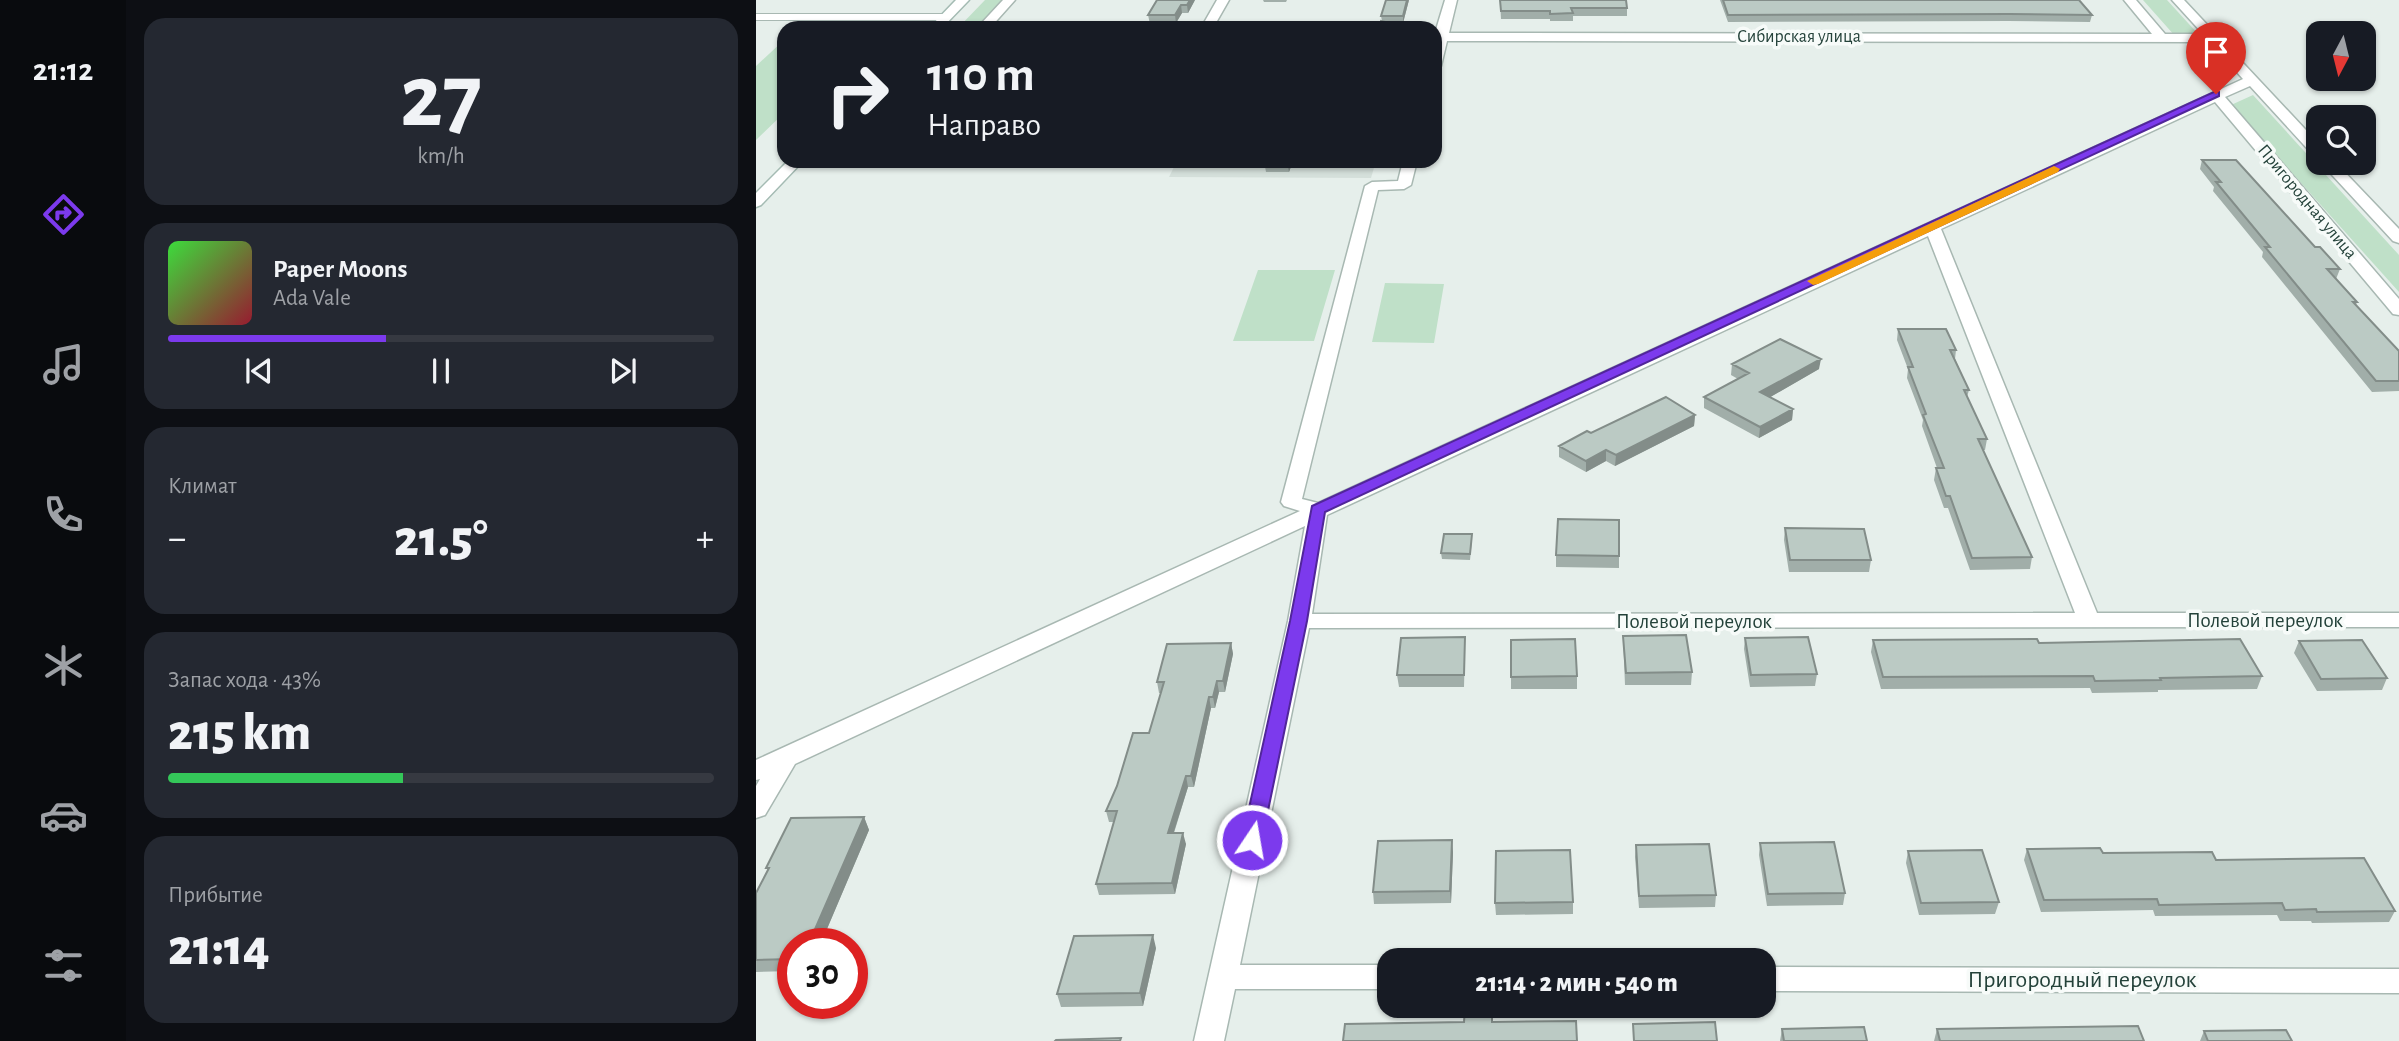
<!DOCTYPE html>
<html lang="ru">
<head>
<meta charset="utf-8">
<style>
  :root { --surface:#171b24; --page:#242831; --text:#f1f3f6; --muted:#9ea1a6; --line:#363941; --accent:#7c3aed }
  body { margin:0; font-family:"Alegreya Sans",sans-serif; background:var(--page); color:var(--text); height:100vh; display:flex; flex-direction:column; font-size:26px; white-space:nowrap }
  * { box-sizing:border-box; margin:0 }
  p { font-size:23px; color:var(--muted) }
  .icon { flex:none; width:38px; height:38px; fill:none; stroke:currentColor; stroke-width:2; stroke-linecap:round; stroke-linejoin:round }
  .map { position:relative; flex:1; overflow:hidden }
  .details { display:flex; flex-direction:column; gap:18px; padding:18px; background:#0d0f14; width:630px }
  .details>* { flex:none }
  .banner { position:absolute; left:21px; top:21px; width:665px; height:147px; border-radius:21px; box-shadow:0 2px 5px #0004; background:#171b24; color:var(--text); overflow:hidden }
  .needle { width:46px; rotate:187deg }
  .fabs { position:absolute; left:1550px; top:21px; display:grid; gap:14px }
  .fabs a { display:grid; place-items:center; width:70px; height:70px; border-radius:14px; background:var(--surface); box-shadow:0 2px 5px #0004; font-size:35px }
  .speed { position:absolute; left:21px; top:928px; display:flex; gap:14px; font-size:35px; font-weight:700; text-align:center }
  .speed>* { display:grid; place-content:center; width:91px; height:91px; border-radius:50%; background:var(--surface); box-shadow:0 2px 5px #0004; line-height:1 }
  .speed .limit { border:10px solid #d22; background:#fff; color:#111 }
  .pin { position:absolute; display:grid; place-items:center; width:60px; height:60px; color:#fff; margin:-72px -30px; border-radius:50% 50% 50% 0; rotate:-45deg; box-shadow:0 0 7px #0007 }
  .pin .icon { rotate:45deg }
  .me { position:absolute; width:77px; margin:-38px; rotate:12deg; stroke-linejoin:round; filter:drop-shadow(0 0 5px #0008) }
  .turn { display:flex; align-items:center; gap:24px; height:147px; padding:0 35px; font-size:32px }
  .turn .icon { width:91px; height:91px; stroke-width:2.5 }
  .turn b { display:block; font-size:49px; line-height:60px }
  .big { font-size:52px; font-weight:800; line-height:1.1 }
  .details .card { flex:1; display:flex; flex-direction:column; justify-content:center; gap:10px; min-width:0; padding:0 24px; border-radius:21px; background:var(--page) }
  .details .dial { align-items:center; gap:0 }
  .dial b { font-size:91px; line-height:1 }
  .song { display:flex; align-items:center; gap:21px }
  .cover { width:84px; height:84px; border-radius:10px; background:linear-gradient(135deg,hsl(120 70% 55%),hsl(350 70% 35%)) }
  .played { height:7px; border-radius:4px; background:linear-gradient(90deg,var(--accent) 40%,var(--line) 40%) }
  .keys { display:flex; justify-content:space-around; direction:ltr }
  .heat { display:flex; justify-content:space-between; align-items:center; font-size:38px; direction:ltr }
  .charge { height:10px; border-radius:5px; background:linear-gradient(90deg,#34c759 43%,var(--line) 0) }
  .trip { position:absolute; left:621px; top:948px; width:399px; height:70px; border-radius:21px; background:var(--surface); box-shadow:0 2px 5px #0004; font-weight:800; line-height:70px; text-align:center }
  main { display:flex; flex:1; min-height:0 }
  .menu { display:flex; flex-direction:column; width:126px; justify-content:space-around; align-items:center; background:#090b0e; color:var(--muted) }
  .menu .icon { width:49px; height:49px }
  .menu .selected { color:var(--accent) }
  .menu b { font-size:32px; color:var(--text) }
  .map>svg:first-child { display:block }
</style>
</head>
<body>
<main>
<nav class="menu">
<b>21:12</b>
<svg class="icon selected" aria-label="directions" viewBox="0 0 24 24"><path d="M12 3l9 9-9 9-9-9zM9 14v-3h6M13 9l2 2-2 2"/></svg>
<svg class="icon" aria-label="music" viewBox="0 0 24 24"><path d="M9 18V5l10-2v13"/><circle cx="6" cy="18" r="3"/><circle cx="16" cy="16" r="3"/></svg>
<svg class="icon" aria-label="phone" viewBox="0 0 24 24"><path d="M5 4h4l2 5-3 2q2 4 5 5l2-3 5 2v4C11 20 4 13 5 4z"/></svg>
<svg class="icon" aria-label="climate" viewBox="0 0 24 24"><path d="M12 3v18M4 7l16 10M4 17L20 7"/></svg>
<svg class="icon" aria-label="car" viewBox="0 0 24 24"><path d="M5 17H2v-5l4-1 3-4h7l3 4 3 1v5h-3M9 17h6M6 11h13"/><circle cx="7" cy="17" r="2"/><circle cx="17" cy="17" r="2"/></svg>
<svg class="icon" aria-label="filters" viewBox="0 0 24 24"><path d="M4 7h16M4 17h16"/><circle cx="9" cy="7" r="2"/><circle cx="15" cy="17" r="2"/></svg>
</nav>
<section class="details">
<div class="card dial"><b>27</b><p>km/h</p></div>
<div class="card">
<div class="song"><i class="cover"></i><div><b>Paper Moons</b><p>Ada Vale</p></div></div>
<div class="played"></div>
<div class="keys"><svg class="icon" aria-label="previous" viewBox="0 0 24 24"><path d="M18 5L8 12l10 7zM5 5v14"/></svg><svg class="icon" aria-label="pause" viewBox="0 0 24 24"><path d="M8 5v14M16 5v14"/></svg><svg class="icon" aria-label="next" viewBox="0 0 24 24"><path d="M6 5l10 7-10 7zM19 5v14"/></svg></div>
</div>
<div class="card"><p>Климат</p>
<div class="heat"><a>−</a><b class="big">21.5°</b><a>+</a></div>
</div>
<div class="card"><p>Запас хода · 43%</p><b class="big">215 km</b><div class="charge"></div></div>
<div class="card"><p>Прибытие</p><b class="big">21:14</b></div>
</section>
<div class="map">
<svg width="1643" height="1041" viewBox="0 0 1643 1041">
  <rect width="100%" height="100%" fill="#e6efeb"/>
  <!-- built -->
  <path fill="#d4dfda" d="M 421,161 L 620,161 L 615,178 L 413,177 Z"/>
  <!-- green -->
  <path fill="#bfe0c8" d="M 229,0 L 246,0 L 220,28 L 202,28 Z
    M 1387,0 L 1411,0 L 1443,35 L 1419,36 Z
    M 28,40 L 28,113 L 0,140 L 0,66 Z
    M 1497,95 L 1643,255 L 1643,292 L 1475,105 Z
    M 502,270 L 579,270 L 558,341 L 477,341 Z
    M 629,283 L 688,284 L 678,343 L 616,342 Z"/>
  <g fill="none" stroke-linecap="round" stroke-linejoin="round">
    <!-- service casing -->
    <g stroke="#a8b8b2" stroke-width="8">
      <path id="service" d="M 0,17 L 190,17"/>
    </g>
    <!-- minor casing -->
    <g stroke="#a8b8b2" stroke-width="3">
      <path id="minor" d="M 247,0 L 259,0 L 234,28 L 221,28 Z
        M 461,0 L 473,0 L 457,28 L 445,28 Z
        M 689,0 L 701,0 L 693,33 L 1396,34 L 1368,0 L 1380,0 L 1409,34 L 1447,34 L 1416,0 L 1428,0 L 1563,144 L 1563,157 L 1558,156 L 1494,86 L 1469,97 L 1643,299 L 1643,315 L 1637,314 L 1459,102 L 1185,229 L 1341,613 L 1643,613 L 1643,627 L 553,628 L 484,965 L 634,965 L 634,989 L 479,989 L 468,1041 L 438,1041 L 532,621 L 549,526 L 39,764 L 9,815 L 0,818 L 0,786 L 4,779 L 0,780 L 0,760 L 544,511 L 528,506 L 525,502 L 609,186 L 616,182 L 642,181 L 647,161 L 661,161 L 655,185 L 648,189 L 622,190 L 546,499 L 562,503 L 1487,79 L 1454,42 L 691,41 L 685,66 L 679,70 L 679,33 ZM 1172,236 L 1319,613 L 556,614 L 571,515 Z
        M 1565,163 L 1580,163 L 1643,229 L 1643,243 L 1637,241 Z
        M 1008,967 L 1643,969 L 1643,993 L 1008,991 Z"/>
    </g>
    <!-- secondary casing -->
    <g stroke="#a4bbb3" stroke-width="3">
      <path id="secondary" d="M 200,0 L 213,0 L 186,28 L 173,28 Z
        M 32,161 L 47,161 L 5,205 L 0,207 L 0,193 Z"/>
    </g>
    <!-- service -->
    <use href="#service" stroke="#fff" stroke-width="6"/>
    <!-- minor -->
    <use href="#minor" fill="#fff" fill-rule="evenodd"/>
    <!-- secondary -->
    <use href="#secondary" fill="#fff" fill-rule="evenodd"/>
  </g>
  <!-- wall -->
  <path fill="#a1aea9" d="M 439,0 L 432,13 L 426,13 L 420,23 L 394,24 L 392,15 Z
    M 507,0 L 531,0 L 530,2 L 508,2 Z
    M 653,0 L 647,23 L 635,23 L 626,21 L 625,16 Z
    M 744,0 L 871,8 L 871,16 L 817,16 L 817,21 L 794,21 L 794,19 L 745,19 Z
    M 964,0 L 1328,0 L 1323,0 L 1336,15 L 1334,22 L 1252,21 L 972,22 Z
    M 1446,160 L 1559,247 L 1584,269 L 1580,279 L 1601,302 L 1600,305 L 1643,351 L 1643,391 L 1616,392 L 1506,257 L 1507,252 L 1457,191 L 1458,187 L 1444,169 Z
    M 508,161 L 537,161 L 533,172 L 510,172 Z
    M 587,161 L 609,161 L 608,164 L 587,164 Z
    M 1142,329 L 1200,350 L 1199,359 L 1213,390 L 1211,397 L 1231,439 L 1229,450 L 1227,450 L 1276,557 L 1274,569 L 1214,570 L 1192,508 L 1188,508 L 1178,480 L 1180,468 L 1181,468 L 1166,426 L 1167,420 L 1151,378 L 1152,369 L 1141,340 Z
    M 976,364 L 1063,369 L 1014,397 L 1037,409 L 1036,420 L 1003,438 L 948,408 L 948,397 L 982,379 L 975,375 Z
    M 939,415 L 938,426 L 859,466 L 850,461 L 830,472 L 803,457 L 803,446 L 835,433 Z
    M 863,520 L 863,568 L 800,567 L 800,555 Z
    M 1029,528 L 1115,560 L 1113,572 L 1033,572 L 1028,540 Z
    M 716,540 L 714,560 L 686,559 L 685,553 Z
    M 867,636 L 936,672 L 935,685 L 869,685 Z
    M 989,638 L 1061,674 L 1059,686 L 994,687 L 988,649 Z
    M 1117,640 L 1283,643 L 1506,676 L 1501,689 L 1402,690 L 1402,692 L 1336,693 L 1334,688 L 1125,689 L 1115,652 Z
    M 1543,641 L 1631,678 L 1626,690 L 1561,691 L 1538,653 Z
    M 475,643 L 477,654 L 469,692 L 463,692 L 459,708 L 455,708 L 438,787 L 432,787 L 418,833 L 430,844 L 419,894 L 343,895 L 340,884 L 358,822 L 353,822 L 350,811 L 393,733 L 405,693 L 403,693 L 401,682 Z
    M 709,649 L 708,687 L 643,687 L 641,675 Z
    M 821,676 L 821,689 L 755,689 L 755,677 Z
    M 108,817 L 113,830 L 65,943 L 37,943 L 37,971 L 0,972 L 0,893 L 12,870 L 10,868 Z
    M 1004,843 L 1089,893 L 1087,905 L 1011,906 L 1003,855 Z
    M 880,845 L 960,895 L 959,907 L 883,908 L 879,857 Z
    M 1271,849 L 1460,860 L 1639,911 L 1633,922 L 1556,923 L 1555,921 L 1524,921 L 1521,915 L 1399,916 L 1397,910 L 1285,912 L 1268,860 Z
    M 1152,851 L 1243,902 L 1239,914 L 1163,915 L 1150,863 Z
    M 697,852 L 695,903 L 618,904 L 617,892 Z
    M 817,902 L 817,914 L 740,915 L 739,903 Z
    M 400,948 L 387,1006 L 305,1007 L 301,994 Z
    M 1026,1029 L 1111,1041 L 1024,1041 Z
    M 1181,1029 L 1388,1041 L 1178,1041 Z
    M 1448,1031 L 1536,1041 L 1444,1041 Z"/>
  <!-- shaded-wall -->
  <path fill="#838d89" d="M 434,0 L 439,0 L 432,13 L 431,5 Z
    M 651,0 L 653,0 L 647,23 L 647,16 Z
    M 425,5 L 426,13 L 420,23 L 419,15 Z
    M 531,161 L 537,161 L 533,172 Z
    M 1065,359 L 1063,369 L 1004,403 L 1004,392 Z
    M 1037,409 L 1036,420 L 1003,438 L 1004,427 Z
    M 939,415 L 938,426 L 859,466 L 860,455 Z
    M 850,450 L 850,461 L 830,472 L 830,461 Z
    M 475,643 L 477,654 L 469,692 L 467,681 Z
    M 461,681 L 463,692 L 459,708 L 457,697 Z
    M 453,697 L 455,708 L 438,787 L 435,776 Z
    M 430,776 L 432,787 L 414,844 L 412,833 Z
    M 108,817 L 113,830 L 65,943 L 53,943 Z
    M 427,833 L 430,844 L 419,894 L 416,883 Z
    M 696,840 L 697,852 L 695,903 L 694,891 Z
    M 397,935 L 400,948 L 387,1006 L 384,993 Z"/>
  <!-- building -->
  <path fill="#bbcac4" stroke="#838d89" stroke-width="2" d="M 401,0 L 434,0 L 431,5 L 425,5 L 419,15 L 392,15 Z
    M 630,0 L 651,0 L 647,16 L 625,16 Z
    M 744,0 L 870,0 L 871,8 L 815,8 L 817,13 L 794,14 L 794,11 L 745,11 Z
    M 967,0 L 1323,0 L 1336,15 L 1253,14 L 972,15 Z
    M 625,21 L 643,25 L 642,28 L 623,28 Z
    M 1446,160 L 1480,160 L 1559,247 L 1564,247 L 1584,269 L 1571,269 L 1601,302 L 1597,302 L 1643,351 L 1643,381 L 1620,381 L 1509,247 L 1514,247 L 1460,182 L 1465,182 Z
    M 1142,329 L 1190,329 L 1200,350 L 1194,350 L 1213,390 L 1208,390 L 1231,439 L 1222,439 L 1276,557 L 1216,558 L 1194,496 L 1190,496 L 1180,468 L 1188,468 L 1167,415 L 1170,414 L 1152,367 L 1157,367 Z
    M 1024,339 L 1065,359 L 1004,392 L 1037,409 L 1004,427 L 948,397 L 993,373 L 976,364 Z
    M 910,397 L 939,415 L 860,455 L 850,450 L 830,461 L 803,446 L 831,431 L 835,433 Z
    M 802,519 L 863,520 L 863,556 L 800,555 Z
    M 1029,528 L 1108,529 L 1115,560 L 1034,560 Z
    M 688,534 L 716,534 L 714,554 L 685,553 Z
    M 930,635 L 936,672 L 870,673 L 867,636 Z
    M 709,637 L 708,675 L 641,675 L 645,638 Z
    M 1052,637 L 1061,674 L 995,675 L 989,638 Z
    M 819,639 L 821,676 L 755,677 L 755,640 Z
    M 1281,639 L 1283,643 L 1484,639 L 1506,676 L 1404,678 L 1405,680 L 1339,681 L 1337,676 L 1127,677 L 1117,640 Z
    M 1606,640 L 1631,678 L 1565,679 L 1543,641 Z
    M 475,643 L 467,681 L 461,681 L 457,697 L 453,697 L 435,776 L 430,776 L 412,833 L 427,833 L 416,883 L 340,884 L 361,811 L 350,811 L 361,786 L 377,733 L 393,733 L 408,682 L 401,682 L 411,644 Z
    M 108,817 L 53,943 L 37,943 L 37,959 L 0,960 L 0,893 L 13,868 L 10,868 L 35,818 Z
    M 696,840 L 694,891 L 617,892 L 622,841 Z
    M 1078,842 L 1089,893 L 1012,894 L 1004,843 Z
    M 953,844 L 960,895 L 883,896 L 880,845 Z
    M 1344,848 L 1347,853 L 1456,852 L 1460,860 L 1608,858 L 1639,911 L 1561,912 L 1560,909 L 1529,910 L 1526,903 L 1403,905 L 1401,899 L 1288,900 L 1271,849 Z
    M 814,850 L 817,902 L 739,903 L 740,851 Z
    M 1226,850 L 1243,902 L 1165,903 L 1152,851 Z
    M 397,935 L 384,993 L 301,994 L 318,936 Z
    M 709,1008 L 736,1008 L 736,1022 L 820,1021 L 821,1041 L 587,1041 L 589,1024 L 708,1022 Z
    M 959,1022 L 961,1041 L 878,1041 L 877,1024 Z
    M 1382,1026 L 1388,1041 L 1184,1041 L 1181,1029 Z
    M 1108,1027 L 1111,1041 L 1028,1041 L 1026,1029 Z
    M 1530,1030 L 1536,1041 L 1452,1041 L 1448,1031 Z
    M 365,1038 L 364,1041 L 299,1041 L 300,1040 Z"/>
  <!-- route -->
  <path fill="#7c3aed" stroke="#51269a" stroke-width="2" d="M 1460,91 L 1463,92 L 1463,96 L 569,512 L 551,621 L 506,840 L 503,845 L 496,848 L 489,845 L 486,840 L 534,621 L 556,506 Z"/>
  <!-- slow -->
  <path fill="#f59e0b" d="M 1298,166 L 1304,169 L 1302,172 L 1062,284 L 1057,285 L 1051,281 Z"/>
  <g text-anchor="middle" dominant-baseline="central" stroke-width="7" stroke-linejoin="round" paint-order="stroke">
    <!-- far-street labels -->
    <g font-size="18" fill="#24423a" stroke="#f7fbf9">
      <text x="1043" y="37">Сибирская улица</text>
      <text transform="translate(1551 202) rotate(50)">Пригородная улица</text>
    </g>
    <!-- street labels -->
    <g font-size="21" fill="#24423a" stroke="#f7fbf9">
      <text x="1509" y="620">Полевой переулок</text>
      <text x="938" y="621">Полевой переулок</text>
    </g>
    <!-- near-street labels -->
    <g font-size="24" fill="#24423a" stroke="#f7fbf9">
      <text x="1326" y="980">Пригородный переулок</text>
    </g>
  </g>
</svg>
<div class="fabs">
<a><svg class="needle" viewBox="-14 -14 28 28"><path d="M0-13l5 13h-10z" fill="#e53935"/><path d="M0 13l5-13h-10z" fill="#9ea1a6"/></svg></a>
<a><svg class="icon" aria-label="search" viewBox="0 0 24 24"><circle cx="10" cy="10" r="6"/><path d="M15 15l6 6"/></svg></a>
</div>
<div class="speed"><div class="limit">30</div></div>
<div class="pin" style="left:1460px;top:94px;background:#d93025"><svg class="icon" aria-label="arrive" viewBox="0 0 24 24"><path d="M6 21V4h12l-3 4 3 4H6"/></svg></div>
<svg class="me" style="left:496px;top:840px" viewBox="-20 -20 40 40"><circle r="17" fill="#7c3aed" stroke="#fff" stroke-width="3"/><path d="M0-11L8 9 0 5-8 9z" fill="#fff"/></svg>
<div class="trip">21:14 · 2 мин · 540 m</div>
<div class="banner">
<div class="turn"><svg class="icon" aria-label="right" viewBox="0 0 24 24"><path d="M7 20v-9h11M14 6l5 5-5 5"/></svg><div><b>110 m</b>Направо</div></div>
</div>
</div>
</main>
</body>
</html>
